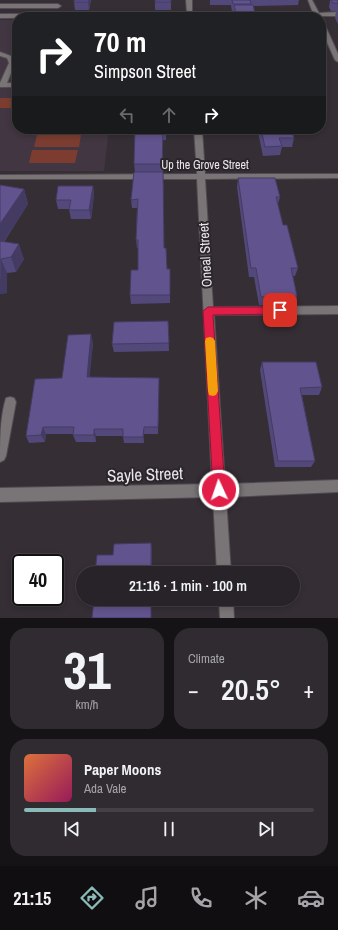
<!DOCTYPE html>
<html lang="en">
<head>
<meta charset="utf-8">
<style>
  :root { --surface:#282328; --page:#302b30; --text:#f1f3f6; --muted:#a5a4a8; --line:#444045; --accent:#8bbbb9 }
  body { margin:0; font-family:"Archivo Narrow",sans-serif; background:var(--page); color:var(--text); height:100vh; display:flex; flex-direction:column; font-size:15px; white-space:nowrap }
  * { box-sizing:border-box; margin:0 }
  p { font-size:13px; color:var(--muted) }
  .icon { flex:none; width:22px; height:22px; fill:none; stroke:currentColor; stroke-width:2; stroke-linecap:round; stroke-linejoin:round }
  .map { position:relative; height:618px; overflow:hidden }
  .details { display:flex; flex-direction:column; gap:10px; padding:10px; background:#161316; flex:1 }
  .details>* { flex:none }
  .banner { position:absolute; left:12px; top:12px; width:314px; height:122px; border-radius:16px; box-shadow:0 2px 6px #0003,0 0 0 1px var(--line); background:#202124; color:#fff; overflow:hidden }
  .speed { position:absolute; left:12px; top:554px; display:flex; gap:8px; font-size:20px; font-weight:700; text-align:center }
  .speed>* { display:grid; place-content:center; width:52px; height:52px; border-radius:50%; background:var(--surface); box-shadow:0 2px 6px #0003,0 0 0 1px var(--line); line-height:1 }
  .speed .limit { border:2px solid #111; border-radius:6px; background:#fff; color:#111 }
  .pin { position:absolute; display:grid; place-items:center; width:34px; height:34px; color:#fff; margin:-17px; border-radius:8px; box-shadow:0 2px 6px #0006 }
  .me { position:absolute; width:44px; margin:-22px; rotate:357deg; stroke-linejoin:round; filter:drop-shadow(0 0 3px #0008) }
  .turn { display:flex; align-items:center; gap:14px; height:84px; padding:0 16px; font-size:18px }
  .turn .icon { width:52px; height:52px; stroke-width:2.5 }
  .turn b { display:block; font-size:28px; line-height:34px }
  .lanes { display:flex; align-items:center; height:38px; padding:0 16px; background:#0003; justify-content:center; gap:20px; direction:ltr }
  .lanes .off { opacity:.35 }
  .big { font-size:30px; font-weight:600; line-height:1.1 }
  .details .tile { flex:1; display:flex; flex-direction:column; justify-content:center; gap:6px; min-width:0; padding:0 14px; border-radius:16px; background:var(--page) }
  .details .dial { align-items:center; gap:0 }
  .dial b { font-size:52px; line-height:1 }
  .song { display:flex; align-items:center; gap:12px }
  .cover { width:48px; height:48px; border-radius:6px; background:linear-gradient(135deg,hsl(20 70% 55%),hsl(330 70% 35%)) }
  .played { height:4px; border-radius:2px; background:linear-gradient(90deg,var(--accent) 25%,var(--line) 25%) }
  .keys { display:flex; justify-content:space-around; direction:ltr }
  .heat { display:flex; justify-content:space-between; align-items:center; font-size:22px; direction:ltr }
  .details .tiles { flex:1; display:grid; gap:10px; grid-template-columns:1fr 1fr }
  .tile:last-child { grid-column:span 2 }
  .trip { position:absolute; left:76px; top:566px; width:224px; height:40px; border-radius:20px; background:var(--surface); box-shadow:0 2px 6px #0003,0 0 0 1px var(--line); font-weight:600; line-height:40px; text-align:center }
  .tabs { display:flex; height:64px; justify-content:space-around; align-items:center; background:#100e10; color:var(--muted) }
  .tabs .icon { width:28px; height:28px }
  .tabs .on { color:var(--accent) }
  .tabs b { font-size:18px; color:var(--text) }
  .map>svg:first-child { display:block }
</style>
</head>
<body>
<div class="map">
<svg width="338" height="618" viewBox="0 0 338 618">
  <rect width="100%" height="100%" fill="#352f35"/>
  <!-- built -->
  <path fill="#413641" d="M 0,20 L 17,20 L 17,129 L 109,129 L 104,171 L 0,171 Z"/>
  <!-- green -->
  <path fill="#7c3d30" d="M 0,98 L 17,98 L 17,99 L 13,108 L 0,108 Z
    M 37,135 L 81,135 L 79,147 L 34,147 Z
    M 32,150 L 78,150 L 75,163 L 29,163 Z"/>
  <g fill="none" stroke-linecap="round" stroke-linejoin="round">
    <!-- minor casing -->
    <g stroke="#524c52" stroke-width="2">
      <path id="minor" d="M 186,0 L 192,0 L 192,13 L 313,13 L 308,0 L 312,0 L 319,13 L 338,12 L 338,16 L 320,16 L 321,17 L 315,16 L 0,18 L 0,14 L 187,13 Z
        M 0,4 L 58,4 L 61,6 L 58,8 L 0,8 Z
        M 321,21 L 324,23 L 338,54 L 338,62 L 335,60 L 321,29 Z
        M 0,52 L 11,56 L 15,63 L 7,83 L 17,83 L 17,87 L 0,87 L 0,83 L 9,63 L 7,58 L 0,56 Z
        M 194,129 L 202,129 L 205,174 L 338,174 L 338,178 L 205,179 L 213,307 L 338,306 L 338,314 L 214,315 L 225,484 L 338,480 L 338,492 L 226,497 L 231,573 L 217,573 L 213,497 L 0,502 L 0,488 L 212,484 L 197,179 L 0,179 L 0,175 L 197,174 Z
        M 10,397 L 14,398 L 16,402 L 6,456 L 4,460 L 0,462 C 0,442 0,417 6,398 Z
        M 219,599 L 233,599 L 234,618 L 220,618 Z"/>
    </g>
    <!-- minor -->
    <use href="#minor" fill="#797475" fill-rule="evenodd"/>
  </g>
  <!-- wall -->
  <path fill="#53487a" d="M 91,0 L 89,10 L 75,10 L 74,2 Z
    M 153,0 L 171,0 L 171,10 L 155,10 L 155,0 Z
    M 210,0 L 299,0 L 298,5 L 253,6 L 256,17 L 233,17 L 234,12 L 232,12 L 231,5 L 210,5 Z
    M 330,0 L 338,0 L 338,24 L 335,18 L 336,11 L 331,11 L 329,7 L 330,1 Z
    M 135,129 L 166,129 L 166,140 L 163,140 L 163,172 L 164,248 L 167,269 L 170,269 L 170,303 L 131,304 L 130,295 L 138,270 L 138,248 L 137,248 L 136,240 L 137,208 L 132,208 L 131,200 L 135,172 L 134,164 Z
    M 258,129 L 291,129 L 294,138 L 292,147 L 282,147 L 280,155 L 263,156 L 258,132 Z
    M 238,178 L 280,197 L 278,204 L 283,225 L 298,268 L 295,276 L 293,276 L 297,296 L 295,305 L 259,305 L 254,277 L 249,277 L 237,187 Z
    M 0,185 L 24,189 L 28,204 L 4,242 L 24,259 L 16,272 L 7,273 L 7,293 L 0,294 Z
    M 93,186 L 94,195 L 91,219 L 71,219 L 69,209 L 58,209 L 56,200 Z
    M 168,321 L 169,351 L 114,352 L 112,344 Z
    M 93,343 L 89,377 L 159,378 L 158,434 L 144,434 L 144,443 L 124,443 L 123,436 L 96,436 L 96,442 L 76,442 L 73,435 L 73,434 L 46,434 L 45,442 L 29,443 L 26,436 L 62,378 Z
    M 262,362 L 322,387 L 319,395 L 302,395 L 315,461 L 311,467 L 275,467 L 260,370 Z"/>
  <!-- shaded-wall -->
  <path fill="#443b63" d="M 89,0 L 91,0 L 89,10 L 88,2 Z
    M 93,186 L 94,195 L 91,219 L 89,210 Z
    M 24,189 L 28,204 L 0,247 L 0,224 Z
    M 19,244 L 24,259 L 16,272 L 11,257 Z
    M 1,259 L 7,273 L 7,293 L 0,294 L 0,279 Z
    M 91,334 L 93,343 L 89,385 L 87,377 Z
    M 43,427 L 46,434 L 45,442 L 41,435 Z
    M 144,427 L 144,443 L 143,437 Z
    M 94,429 L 96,436 L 96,442 L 94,435 Z
    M 151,543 L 152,547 L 152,573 L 151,573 Z"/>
  <!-- building -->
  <path fill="#61548e" stroke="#443b63" d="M 74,0 L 89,0 L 88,2 L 74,2 Z
    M 155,0 L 171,0 L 171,2 L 155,2 Z
    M 232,0 L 250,0 L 251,4 L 233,4 Z
    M 331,0 L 338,0 L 338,3 L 333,3 Z
    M 234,5 L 253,5 L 256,17 L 237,17 Z
    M 135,129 L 166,129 L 166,131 L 163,131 L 162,164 L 134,164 Z
    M 261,129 L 291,129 L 294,138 L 279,138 L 282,146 L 265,147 Z
    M 134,172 L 163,172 L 164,248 L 166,248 L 167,269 L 170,269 L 170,295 L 130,295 L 131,270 L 138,270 L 138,240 L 136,240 L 138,199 L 131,200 Z
    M 238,178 L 275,178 L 280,197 L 276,197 L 283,225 L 287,225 L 298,268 L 291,268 L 297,296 L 261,297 L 256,268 L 251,268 Z
    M 0,185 L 24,189 L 0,224 Z
    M 58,186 L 93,186 L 89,210 L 69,210 L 71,200 L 56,200 Z
    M 0,241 L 19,244 L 11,257 L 1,259 L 1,279 L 0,279 Z
    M 168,321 L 169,343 L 112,344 L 114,322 Z
    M 91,334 L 87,377 L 159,378 L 158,427 L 144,427 L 143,437 L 123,437 L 123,429 L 94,429 L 94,435 L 73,435 L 74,427 L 43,427 L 41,435 L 26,436 L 35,379 L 62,378 L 68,335 Z
    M 262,362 L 316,362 L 322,387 L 300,388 L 315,461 L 278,461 Z
    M 151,543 L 151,573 L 95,573 L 97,555 L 113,555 L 114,544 Z
    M 94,599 L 151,599 L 151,618 L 92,618 Z"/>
  <!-- route -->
  <path fill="#e11d48" stroke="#92132f" d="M 208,307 L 280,307 L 285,310 L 280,314 L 213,315 L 225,490 L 223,494 L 219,495 L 215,494 L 213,490 L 203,311 Z"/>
  <!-- slow -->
  <path fill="#f59e0b" d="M 210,337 L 213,338 L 215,341 L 218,391 L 216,395 L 213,396 L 209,395 L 208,391 L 205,341 L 206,338 Z"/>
  <g text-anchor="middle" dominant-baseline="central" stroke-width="4" stroke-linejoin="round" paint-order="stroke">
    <!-- far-street labels -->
    <g font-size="12" fill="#e9e5e9" stroke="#2b262b">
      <text x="205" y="165">Up the Grove Street</text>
    </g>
    <!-- street labels -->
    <g font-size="14" fill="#e9e5e9" stroke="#2b262b">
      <text transform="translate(205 255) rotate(-93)">Oneal Street</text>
    </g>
    <!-- near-street labels -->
    <g font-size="17" fill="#e9e5e9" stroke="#2b262b">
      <text transform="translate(145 474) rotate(-2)">Sayle Street</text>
    </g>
  </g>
</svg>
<div class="speed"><div class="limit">40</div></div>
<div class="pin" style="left:280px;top:310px;background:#d93025"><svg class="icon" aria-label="arrive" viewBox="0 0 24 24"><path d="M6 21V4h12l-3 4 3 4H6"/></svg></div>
<svg class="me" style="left:219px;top:490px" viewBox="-20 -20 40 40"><circle r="17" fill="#e11d48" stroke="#fff" stroke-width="3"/><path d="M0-11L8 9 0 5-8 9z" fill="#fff"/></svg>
<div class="trip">21:16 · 1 min · 100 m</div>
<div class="banner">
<div class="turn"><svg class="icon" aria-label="right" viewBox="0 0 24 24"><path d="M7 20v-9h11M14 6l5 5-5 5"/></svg><div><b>70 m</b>Simpson Street</div></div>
<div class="lanes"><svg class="icon off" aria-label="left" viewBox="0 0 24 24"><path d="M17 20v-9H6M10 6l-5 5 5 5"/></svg><svg class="icon off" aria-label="ahead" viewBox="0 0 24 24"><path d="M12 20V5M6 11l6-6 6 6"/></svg><svg class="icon" aria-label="right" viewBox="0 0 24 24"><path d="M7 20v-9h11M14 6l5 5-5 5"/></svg></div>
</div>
</div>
<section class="details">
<div class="tiles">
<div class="tile dial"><b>31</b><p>km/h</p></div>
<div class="tile"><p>Climate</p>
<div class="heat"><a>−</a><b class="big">20.5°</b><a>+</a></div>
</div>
<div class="tile">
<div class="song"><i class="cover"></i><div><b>Paper Moons</b><p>Ada Vale</p></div></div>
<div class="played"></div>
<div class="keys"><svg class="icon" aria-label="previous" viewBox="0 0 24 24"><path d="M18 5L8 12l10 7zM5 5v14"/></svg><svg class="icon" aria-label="pause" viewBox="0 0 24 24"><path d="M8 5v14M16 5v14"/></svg><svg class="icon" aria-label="next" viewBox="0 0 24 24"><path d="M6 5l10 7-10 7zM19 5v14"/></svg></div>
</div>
</div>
</section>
<nav class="tabs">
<b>21:15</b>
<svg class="icon on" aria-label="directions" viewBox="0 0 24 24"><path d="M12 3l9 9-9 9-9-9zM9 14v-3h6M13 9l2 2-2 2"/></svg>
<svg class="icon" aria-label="music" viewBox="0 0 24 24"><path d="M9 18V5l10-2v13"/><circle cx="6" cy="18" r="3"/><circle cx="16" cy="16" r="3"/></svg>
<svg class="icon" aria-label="phone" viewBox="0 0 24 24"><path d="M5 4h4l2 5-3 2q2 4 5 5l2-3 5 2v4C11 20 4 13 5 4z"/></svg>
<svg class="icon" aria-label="climate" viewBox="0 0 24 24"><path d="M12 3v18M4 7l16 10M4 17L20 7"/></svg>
<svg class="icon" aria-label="car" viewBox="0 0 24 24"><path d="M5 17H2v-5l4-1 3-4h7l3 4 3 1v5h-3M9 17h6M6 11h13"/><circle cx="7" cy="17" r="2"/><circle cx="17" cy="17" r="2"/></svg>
</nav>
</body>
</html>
